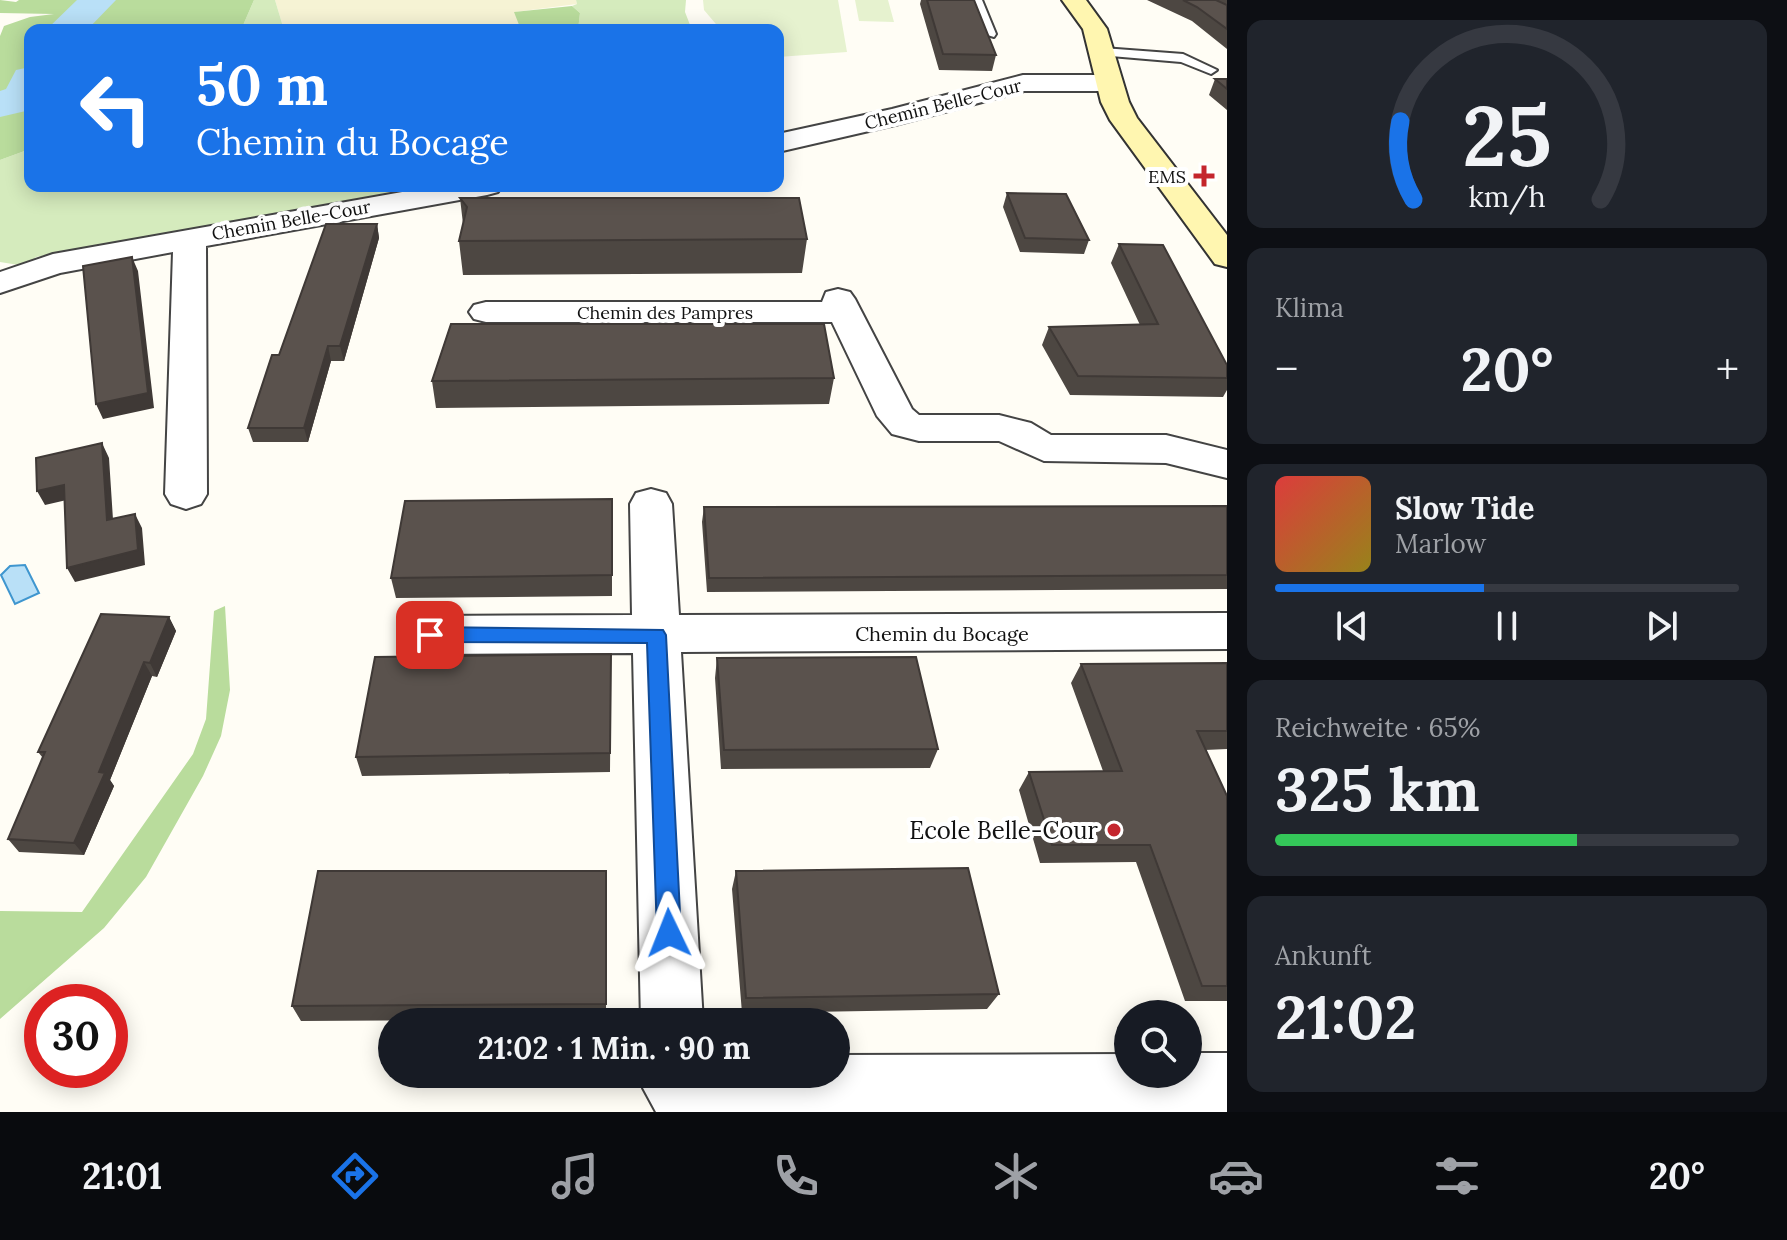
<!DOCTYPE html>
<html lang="de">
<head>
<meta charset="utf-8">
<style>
  :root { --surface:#171b24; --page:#20242c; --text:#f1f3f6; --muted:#9ea1a6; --line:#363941; --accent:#1a73e8 }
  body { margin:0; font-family:Lora,serif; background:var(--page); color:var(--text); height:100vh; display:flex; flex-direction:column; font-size:30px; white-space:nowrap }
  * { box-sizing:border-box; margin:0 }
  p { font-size:26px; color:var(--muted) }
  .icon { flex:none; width:44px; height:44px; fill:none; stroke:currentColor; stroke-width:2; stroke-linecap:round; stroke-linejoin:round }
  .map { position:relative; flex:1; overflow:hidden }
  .panel { display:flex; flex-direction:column; gap:20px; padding:20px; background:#0d0f14; width:560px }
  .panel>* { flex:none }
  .top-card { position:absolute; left:24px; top:24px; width:760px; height:168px; border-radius:16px; box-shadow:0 4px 20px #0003; background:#1a73e8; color:#fff; overflow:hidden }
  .buttons { position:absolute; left:1114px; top:1000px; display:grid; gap:16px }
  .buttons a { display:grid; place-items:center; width:88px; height:88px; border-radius:50%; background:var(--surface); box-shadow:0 4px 20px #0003; font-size:40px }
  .speed { position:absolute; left:24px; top:984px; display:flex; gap:16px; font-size:40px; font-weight:700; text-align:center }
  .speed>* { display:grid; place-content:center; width:104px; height:104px; border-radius:50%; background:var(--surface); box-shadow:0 4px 20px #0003; line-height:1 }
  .speed .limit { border:12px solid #d22; background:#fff; color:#111 }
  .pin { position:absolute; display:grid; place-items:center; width:68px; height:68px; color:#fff; margin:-34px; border-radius:16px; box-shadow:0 4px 12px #0006 }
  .me { position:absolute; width:88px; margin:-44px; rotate:358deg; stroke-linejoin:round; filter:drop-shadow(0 0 6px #0008) }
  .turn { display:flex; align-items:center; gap:28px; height:168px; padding:0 40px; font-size:36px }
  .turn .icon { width:104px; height:104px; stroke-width:2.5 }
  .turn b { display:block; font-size:56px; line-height:68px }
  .big { font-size:60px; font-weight:700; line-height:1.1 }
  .panel .widget { flex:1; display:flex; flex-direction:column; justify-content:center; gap:12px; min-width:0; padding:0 28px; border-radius:16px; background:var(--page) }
  .panel .dial { align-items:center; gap:0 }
  .dial svg { height:208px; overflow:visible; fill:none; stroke:var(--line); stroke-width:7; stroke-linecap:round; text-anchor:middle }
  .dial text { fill:var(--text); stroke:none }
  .song { display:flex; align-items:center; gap:24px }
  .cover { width:96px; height:96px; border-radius:12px; background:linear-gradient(135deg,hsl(0 70% 55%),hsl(50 70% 35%)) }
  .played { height:8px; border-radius:4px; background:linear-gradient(90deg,var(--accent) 45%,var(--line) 45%) }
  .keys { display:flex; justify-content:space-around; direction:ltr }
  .heat { display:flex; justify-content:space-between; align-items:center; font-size:44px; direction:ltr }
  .charge { height:12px; border-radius:6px; background:linear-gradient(90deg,#34c759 65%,var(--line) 0) }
  .trip { position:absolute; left:378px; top:1008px; width:472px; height:80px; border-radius:40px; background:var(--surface); box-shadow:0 4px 20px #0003; font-weight:700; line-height:80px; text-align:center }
  .tabs { display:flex; height:128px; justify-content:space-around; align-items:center; background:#090b0e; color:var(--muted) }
  .tabs .icon { width:56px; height:56px }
  .tabs .current { color:var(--accent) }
  .tabs b { font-size:36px; color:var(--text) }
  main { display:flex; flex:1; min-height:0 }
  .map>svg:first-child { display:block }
</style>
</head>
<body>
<main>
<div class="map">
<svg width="1227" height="1112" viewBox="0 0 1227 1112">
  <rect width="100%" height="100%" fill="#fffdf5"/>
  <!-- farmland -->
  <path fill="#f6f3d4" d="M 275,0 L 576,0 L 577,4 L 515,12 L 521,30 L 284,30 Z"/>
  <!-- green -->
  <path fill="#d5ebbd" d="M 254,0 L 275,0 L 284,30 L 241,30 Z
    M 576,0 L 686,0 L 685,12 L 692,30 L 578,30 L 580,13 L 572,6 L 577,4 Z
    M 30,149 L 30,186 L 395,186 L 399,191 L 36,257 L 25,266 L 0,262 L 0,160 Z"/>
  <!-- forest -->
  <path fill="#b9dc9c" d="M 0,0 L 16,2 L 19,0 L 254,0 L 241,30 L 30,30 L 30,149 L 0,160 L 0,36 L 4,26 L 30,17 L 54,14 L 0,13 Z
    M 572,6 L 580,13 L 578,30 L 521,30 L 514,12 Z
    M 225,606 L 230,690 L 221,736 L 203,776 L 146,877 L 104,928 L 0,1019 L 0,911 L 82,912 L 193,754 L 206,719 L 214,611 Z"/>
  <!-- pitch -->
  <path fill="#e6f2cf" d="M 703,0 L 838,0 L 847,52 L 778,57 L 778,30 L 721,30 L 704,10 Z
    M 855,0 L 888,0 L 894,22 L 859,21 Z"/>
  <!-- water -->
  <path fill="#b9e0f7" stroke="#3f96cf" stroke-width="2" d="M 25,565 L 39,593 L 15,604 L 1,575 L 10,566 Z"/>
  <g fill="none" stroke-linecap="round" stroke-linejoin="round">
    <!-- river -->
    <path fill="#b9e0f7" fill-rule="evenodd" d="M 77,0 L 116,0 L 87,30 L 46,30 Z
      M 30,67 L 30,110 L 0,117 L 0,91 L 6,89 L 16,70 Z"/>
    <!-- lane casing -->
    <g stroke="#444" stroke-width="4">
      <path id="lane" d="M 970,0 L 982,0 L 996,34 L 994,37 L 984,34 Z
        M 1103,48 L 1183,54 L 1217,70 L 1211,74 L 1181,62 L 1099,55 L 1097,52 Z"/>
    </g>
    <!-- street casing -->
    <g stroke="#444" stroke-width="4">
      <path id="street" d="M 1023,75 L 1109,75 L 1118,77 L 1122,83 L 1118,89 L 1109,91 L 1024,91 L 895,125 L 778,152 L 778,134 L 892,109 Z
        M 436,186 L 502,186 L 498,192 L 487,195 L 206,246 L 207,494 L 201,504 L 186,509 L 171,504 L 165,494 L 173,252 L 60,273 L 0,293 L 0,272 L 53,254 Z
        M 838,289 L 850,292 L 855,299 L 912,409 L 919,415 L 999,415 L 1031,423 L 1051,435 L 1166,435 L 1227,450 L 1227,478 L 1166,463 L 1044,461 L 999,441 L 919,441 L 892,434 L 877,416 L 832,322 L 486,322 L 474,319 L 469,312 L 474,305 L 486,302 L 822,302 L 826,292 Z
        M 651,489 L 666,493 L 672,504 L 679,615 L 1227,613 L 1227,649 L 681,652 L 703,1022 L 641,1022 L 633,653 L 430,654 L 413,648 L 407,635 L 413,622 L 430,616 L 632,615 L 630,504 L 636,493 Z
        M 1188,1053 L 1227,1053 L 1227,1112 L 656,1112 L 643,1088 L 649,1074 L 836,1074 L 836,1055 L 1128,1054 L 1128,1074 L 1188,1074 Z"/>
    </g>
    <!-- secondary casing -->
    <g stroke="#333" stroke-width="4">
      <path id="secondary" d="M 1062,0 L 1086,0 L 1107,29 L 1129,102 L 1137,118 L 1227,235 L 1227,267 L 1215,264 L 1110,120 L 1101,102 L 1083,29 Z"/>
    </g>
    <!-- lane -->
    <use href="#lane" fill="#fff" fill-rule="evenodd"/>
    <!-- street -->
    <use href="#street" fill="#fff" fill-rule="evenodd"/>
    <!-- secondary -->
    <use href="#secondary" fill="#fff6b0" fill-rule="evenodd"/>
  </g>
  <!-- wall -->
  <path fill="#4d4742" d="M 921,0 L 974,0 L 996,55 L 992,71 L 939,70 L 920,4 Z
    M 1147,0 L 1227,0 L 1227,49 L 1192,21 Z
    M 1215,79 L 1227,79 L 1227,110 L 1209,95 Z
    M 1007,193 L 1089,240 L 1084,254 L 1020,252 L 1003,207 Z
    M 460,198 L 807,239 L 802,273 L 463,275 L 459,241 L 463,224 Z
    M 377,224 L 379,238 L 344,361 L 331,361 L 308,442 L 253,442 L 248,428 L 279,355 Z
    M 1119,244 L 1227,365 L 1227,390 L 1223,397 L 1070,395 L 1042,345 L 1049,327 L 1140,325 L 1111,263 Z
    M 834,378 L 829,404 L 436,408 L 432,381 Z
    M 612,499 L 612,596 L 396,598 L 391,578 Z
    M 1227,506 L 1227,589 L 707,592 L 702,522 L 704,507 Z
    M 169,617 L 176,631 L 157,677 L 152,676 L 110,780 L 114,786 L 84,855 L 19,852 L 8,839 L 43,758 L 38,752 Z
    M 611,654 L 610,772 L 362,776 L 356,757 Z
    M 717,658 L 938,749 L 930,768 L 721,769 L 715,678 Z
    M 1227,663 L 1227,749 L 1205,750 L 1227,796 L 1227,1001 L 1185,1001 L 1136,862 L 1040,863 L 1019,790 L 1029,772 L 1103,771 L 1071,683 L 1081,664 Z
    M 606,871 L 606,1019 L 301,1021 L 292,1006 Z
    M 736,871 L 999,994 L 987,1009 L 742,1013 L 732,889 Z"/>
  <!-- shaded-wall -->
  <path fill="#3f3936" d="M 377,224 L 379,238 L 344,361 L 340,346 Z
    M 132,257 L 138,271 L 154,408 L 103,419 L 96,404 Z
    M 328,346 L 331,361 L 308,442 L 304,428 Z
    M 102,443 L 109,458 L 114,535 L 107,520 Z
    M 64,485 L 71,499 L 45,505 L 37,491 Z
    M 135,514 L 142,528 L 145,565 L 75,582 L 67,568 Z
    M 169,617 L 176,631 L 157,677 L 150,663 Z
    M 144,662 L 152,676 L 110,780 L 114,786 L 84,855 L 74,843 L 99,772 Z"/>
  <!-- building -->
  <path fill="#5a524d" stroke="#3f3936" stroke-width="2" d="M 927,0 L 974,0 L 996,55 L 943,54 Z
    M 1183,0 L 1216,0 L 1227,5 L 1227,29 L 1197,7 Z
    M 1215,79 L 1227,79 L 1227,89 Z
    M 1007,193 L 1066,194 L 1089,240 L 1025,238 Z
    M 460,198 L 799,198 L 807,239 L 459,241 L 467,207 Z
    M 326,224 L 377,224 L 340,346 L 328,346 L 304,428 L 248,428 L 272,355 L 279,355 Z
    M 1119,244 L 1163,245 L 1227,365 L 1227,378 L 1078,376 L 1049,327 L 1158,324 Z
    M 132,257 L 148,393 L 96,404 L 83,266 Z
    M 451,324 L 824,324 L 834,378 L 432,381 Z
    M 102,443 L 107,520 L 135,514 L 138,550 L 67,568 L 64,485 L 37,491 L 36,458 Z
    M 612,499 L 612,575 L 391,578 L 405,501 Z
    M 1227,506 L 1227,575 L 709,578 L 704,507 Z
    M 101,614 L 169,617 L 150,663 L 144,662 L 99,772 L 105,773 L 74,843 L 8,839 L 45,752 L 38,752 Z
    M 611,654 L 610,753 L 356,757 L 375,657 Z
    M 916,657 L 938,749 L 724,750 L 717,658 Z
    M 1227,663 L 1227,731 L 1197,731 L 1227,796 L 1227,986 L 1202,986 L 1150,845 L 1052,845 L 1029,772 L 1122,771 L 1081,664 Z
    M 968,868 L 999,994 L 746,998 L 736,871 Z
    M 318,871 L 606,871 L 606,1004 L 292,1006 Z"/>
  <!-- route -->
  <path fill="#1a73e8" stroke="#114b97" stroke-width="2" d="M 430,627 L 663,630 L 666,635 L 681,933 L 677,941 L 669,945 L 660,941 L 657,933 L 647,643 L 430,642 L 423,640 L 420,635 L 423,629 Z"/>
  <!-- markers -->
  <g fill="#c4262e" stroke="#fff" stroke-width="3">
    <path d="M1200 164h8v8h8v8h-8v8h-8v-8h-8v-8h8z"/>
    <circle cx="1114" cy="830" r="8"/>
  </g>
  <g text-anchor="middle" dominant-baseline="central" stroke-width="8" stroke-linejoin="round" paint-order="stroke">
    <!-- far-street labels -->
    <g font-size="18" fill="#111" stroke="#fff">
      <text transform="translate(943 104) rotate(-14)">Chemin Belle-Cour</text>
      <text transform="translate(291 220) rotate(-10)">Chemin Belle-Cour</text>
      <text x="665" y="312">Chemin des Pampres</text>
    </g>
    <!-- far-poi labels -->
    <g font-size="18" fill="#111" stroke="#fff" text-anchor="end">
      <text x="1186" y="176">EMS</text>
    </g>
    <!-- street labels -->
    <g font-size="20" fill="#111" stroke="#fff">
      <text x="942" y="633">Chemin du Bocage</text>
    </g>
    <!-- near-poi labels -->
    <g font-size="24" fill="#111" stroke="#fff" text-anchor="end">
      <text x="1098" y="830">Ecole Belle-Cour</text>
    </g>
  </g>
</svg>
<div class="buttons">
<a><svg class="icon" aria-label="search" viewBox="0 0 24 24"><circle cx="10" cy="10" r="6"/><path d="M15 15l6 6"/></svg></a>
</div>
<div class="speed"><div class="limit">30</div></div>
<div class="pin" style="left:430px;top:635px;background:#d93025"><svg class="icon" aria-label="arrive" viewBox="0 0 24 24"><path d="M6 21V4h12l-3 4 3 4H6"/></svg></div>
<svg class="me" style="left:669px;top:933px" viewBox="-20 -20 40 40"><path d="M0-17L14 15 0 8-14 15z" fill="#1a73e8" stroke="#fff" stroke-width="4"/></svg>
<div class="trip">21:02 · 1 Min. · 90 m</div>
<div class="top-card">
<div class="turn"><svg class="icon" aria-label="left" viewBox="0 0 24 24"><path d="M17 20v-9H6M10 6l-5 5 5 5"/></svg><div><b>50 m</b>Chemin du Bocage</div></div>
</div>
</div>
<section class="panel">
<div class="widget dial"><svg viewBox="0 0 100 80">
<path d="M14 69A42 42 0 1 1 86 69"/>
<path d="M14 69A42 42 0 0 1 9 39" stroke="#1a73e8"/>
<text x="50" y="56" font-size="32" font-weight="700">25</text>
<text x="50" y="72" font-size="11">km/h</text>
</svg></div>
<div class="widget"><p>Klima</p>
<div class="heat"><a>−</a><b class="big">20°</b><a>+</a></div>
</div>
<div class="widget">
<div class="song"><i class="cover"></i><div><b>Slow Tide</b><p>Marlow</p></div></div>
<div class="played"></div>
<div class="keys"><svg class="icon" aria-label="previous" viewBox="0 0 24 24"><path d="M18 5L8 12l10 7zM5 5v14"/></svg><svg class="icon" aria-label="pause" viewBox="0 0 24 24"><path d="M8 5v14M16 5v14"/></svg><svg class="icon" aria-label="next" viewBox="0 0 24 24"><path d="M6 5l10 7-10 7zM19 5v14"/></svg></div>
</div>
<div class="widget"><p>Reichweite · 65%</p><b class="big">325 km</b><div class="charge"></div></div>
<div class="widget"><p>Ankunft</p><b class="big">21:02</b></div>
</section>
</main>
<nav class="tabs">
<b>21:01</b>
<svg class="icon current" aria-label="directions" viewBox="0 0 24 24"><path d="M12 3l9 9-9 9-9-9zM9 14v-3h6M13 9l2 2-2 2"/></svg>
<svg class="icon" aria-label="music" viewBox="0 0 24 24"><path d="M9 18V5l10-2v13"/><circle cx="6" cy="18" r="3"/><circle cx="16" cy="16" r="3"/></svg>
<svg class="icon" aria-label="phone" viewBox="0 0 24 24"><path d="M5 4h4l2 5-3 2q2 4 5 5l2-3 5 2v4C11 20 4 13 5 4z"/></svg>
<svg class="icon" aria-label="climate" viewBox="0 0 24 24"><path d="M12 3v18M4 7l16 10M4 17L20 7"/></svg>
<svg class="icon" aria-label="car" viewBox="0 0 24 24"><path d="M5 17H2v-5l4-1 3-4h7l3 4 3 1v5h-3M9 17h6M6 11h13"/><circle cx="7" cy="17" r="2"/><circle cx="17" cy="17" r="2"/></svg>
<svg class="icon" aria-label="filters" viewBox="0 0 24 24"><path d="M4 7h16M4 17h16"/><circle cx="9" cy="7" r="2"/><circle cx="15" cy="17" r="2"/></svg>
<b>20°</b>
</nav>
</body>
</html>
